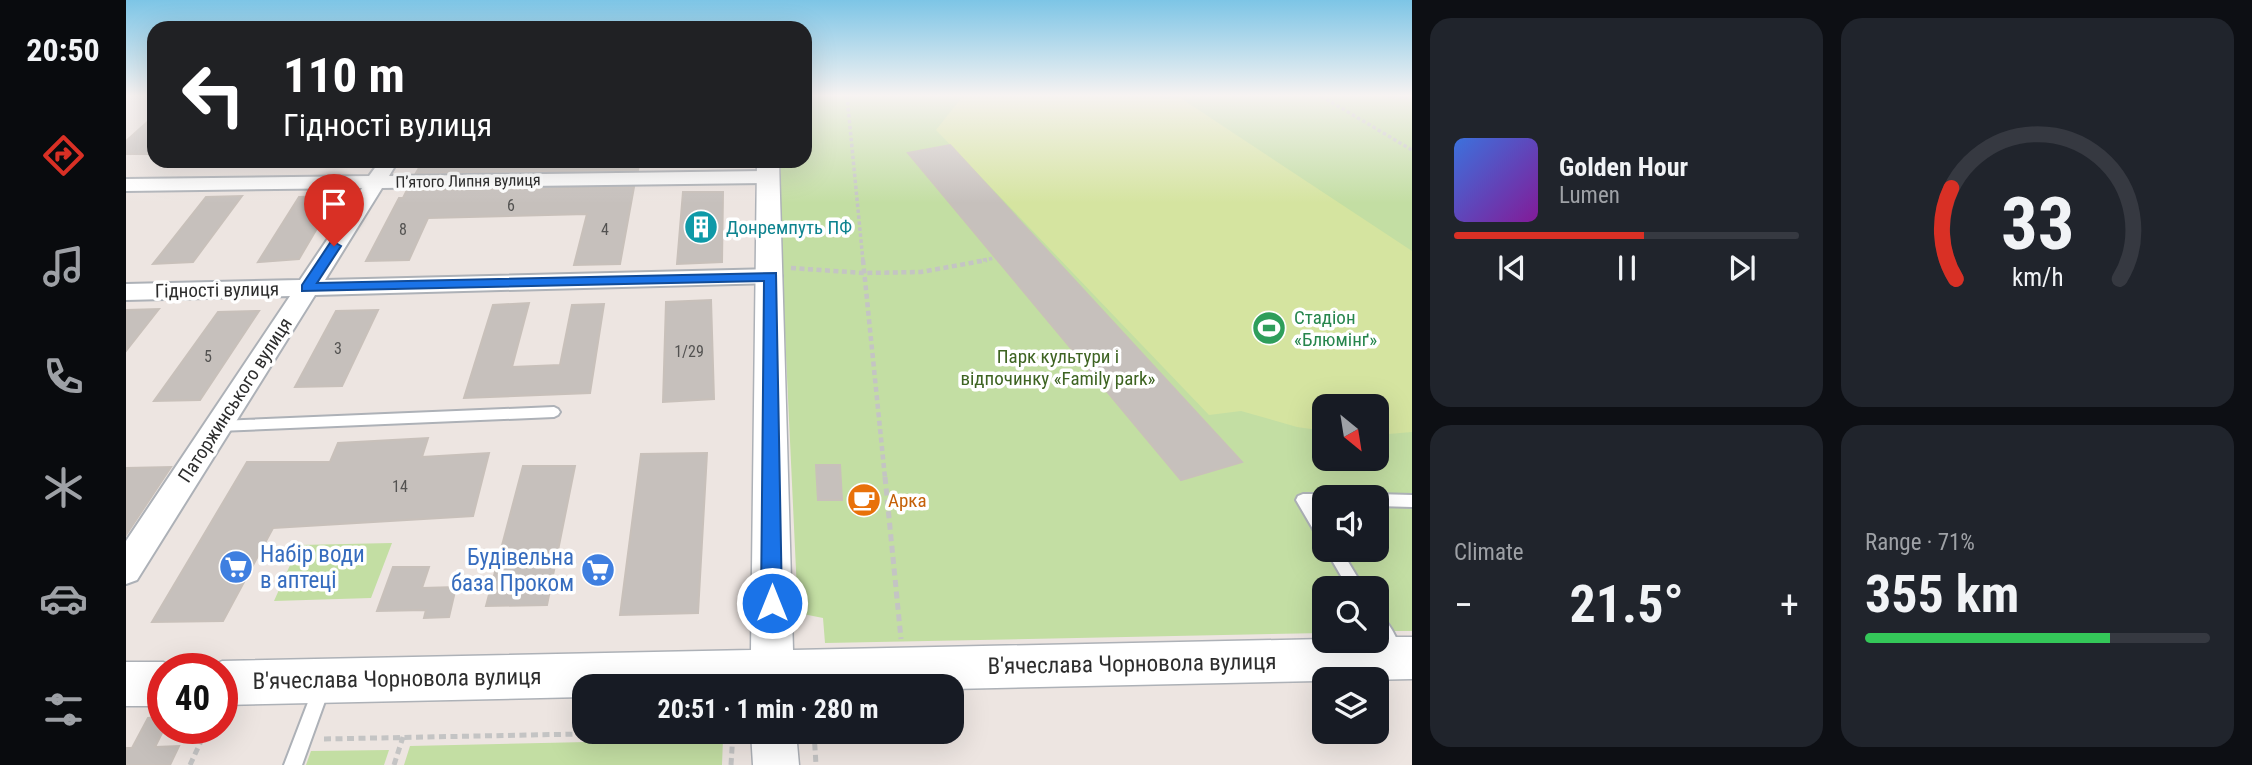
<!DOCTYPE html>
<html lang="en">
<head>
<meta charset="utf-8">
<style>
  :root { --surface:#171b24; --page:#20242c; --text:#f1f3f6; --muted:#9ea1a6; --line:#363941; --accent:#d93025 }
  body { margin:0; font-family:"Roboto Condensed",sans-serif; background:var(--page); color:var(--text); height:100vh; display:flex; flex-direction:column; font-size:26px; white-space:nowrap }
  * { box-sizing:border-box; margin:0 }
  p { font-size:23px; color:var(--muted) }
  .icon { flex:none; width:38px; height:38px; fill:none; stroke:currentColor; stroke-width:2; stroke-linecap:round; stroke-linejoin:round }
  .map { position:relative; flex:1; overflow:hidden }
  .side { display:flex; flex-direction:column; gap:18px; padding:18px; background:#0d0f14; width:840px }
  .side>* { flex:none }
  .hud { position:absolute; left:21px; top:21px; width:665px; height:147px; border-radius:21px; box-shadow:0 7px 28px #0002; background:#202124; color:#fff; overflow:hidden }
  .needle { width:46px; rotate:150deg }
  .fabs { position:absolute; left:1186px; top:394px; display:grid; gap:14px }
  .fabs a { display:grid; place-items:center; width:77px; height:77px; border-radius:14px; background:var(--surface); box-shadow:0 7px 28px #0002; font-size:35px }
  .speed { position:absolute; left:21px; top:653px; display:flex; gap:14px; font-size:35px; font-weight:700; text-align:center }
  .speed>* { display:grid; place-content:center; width:91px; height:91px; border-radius:50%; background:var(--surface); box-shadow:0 7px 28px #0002; line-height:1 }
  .speed .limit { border:10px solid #d22; background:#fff; color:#111 }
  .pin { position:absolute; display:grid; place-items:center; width:60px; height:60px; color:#fff; margin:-72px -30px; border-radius:50% 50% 50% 0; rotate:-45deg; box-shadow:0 0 7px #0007 }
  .pin .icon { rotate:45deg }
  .me { position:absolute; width:77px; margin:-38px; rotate:0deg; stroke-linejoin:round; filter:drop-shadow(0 0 5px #0008) }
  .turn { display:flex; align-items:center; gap:24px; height:147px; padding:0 21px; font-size:32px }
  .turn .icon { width:91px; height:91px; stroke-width:2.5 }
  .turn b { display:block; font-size:49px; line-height:60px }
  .big { font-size:52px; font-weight:700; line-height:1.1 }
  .side .tile { flex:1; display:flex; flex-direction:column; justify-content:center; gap:10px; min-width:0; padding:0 24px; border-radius:21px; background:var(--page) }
  .side .dial { align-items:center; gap:0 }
  .dial svg { height:182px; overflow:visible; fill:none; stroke:var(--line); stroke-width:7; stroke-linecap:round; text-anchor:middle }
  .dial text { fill:var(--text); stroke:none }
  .song { display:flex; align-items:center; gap:21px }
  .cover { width:84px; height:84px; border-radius:10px; background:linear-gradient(135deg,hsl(220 70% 55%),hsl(290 70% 35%)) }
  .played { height:7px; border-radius:4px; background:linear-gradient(90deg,var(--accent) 55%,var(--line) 55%) }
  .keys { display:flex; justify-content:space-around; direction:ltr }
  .heat { display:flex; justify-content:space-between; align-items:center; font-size:38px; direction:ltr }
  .charge { height:10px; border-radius:5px; background:linear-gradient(90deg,#34c759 71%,var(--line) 0) }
  .side .tiles { flex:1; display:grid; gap:18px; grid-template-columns:repeat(2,1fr) }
  .trip { position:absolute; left:446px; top:674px; width:392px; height:70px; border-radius:21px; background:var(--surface); box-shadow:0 7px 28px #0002; font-weight:700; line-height:70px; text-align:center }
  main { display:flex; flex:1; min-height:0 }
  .menu { display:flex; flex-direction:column; width:126px; justify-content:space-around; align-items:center; background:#090b0e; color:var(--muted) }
  .menu .icon { width:49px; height:49px }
  .menu .selected { color:var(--accent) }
  .menu b { font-size:32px; color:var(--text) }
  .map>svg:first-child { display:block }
</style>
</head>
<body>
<main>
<nav class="menu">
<b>20:50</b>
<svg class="icon selected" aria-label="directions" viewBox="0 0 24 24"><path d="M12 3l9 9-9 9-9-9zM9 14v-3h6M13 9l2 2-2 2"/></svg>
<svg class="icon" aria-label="music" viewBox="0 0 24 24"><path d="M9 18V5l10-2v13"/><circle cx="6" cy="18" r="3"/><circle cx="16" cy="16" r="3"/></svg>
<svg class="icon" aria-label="phone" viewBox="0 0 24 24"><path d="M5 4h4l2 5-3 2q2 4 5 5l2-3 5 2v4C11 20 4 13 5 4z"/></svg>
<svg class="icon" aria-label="climate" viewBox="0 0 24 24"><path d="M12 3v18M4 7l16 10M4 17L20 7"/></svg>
<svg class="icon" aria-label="car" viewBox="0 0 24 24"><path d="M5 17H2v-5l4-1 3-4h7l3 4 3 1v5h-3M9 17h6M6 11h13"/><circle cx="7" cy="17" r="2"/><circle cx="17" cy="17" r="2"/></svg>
<svg class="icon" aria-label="filters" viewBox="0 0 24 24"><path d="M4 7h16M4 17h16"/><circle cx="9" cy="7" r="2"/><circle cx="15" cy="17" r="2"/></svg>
</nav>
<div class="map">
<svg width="1286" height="765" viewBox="0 0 1286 765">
  <rect width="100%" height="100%" fill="#ede5e1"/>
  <!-- green -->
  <path fill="#c3dea3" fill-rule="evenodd" d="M 679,96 L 1286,96 L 1286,631 L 1251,631 L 1251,588 L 1199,588 L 1199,633 L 699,643 L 697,618 L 672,613 L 651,161 L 679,161 ZM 1199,406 L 1251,406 L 1251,458 L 1199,458 ZM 1199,497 L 1251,497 L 1251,550 L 1199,550 Z
    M 266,543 L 245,598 L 148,601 L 173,545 Z
    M 597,739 L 596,765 L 278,765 L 284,746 Z
    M 263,750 L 258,765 L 180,765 L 185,751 Z"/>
  <!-- pitch -->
  <path fill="#d5e4a0" d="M 837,96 L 1033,96 L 1038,99 L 1053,97 L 1286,251 L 1286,432 L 1251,435 L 1251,406 L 1199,406 L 1199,431 L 1171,427 L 1115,411 L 1083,415 L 810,130 Z"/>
  <!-- building -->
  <path fill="#c6c0bc" stroke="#c8c0ba" stroke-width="2" d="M 28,116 L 28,154 L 0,154 L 0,141 Z
    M 824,145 L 1116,462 L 1055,480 L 782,153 Z
    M 297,161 L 514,161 L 512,170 L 290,173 Z
    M 508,187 L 494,264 L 448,265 L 461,214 L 302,218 L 283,260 L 240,261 L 273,198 L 277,198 L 281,190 Z
    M 557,192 L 597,192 L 596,262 L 551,264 Z
    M 116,196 L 67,262 L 27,264 L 80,197 Z
    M 210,196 L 173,259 L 132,262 L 173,197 Z
    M 585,300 L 588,399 L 537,402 L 540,302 Z
    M 403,303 L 386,367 L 434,365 L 446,305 L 478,304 L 464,393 L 338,398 L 367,305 Z
    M 33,309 L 0,351 L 0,310 Z
    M 252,310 L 216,386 L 169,387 L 210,311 Z
    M 133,311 L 74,400 L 28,401 L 92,312 Z
    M 302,438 L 296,457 L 363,453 L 347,516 L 147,528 L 97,621 L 26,622 L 121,462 L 204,462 L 212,443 Z
    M 581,453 L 572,613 L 494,615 L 515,454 Z
    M 690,465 L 714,465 L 716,500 L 692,500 Z
    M 397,466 L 449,466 L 421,605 L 360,606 Z
    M 45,467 L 0,535 L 0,468 Z
    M 267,567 L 303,567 L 296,588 L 330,587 L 323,617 L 298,618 L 300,610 L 251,611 Z
    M 37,717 L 37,731 L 29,747 L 53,746 L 44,765 L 0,765 L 0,748 L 6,748 L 22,718 Z"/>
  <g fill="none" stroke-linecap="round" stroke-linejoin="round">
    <!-- service casing -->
    <g stroke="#adb1b7" stroke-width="4">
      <path id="service" d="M 428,407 L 432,409 L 434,412 L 432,415 L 428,417 L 93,431 L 88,430 L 87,426 L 88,422 L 93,421 Z
        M 1177,494 L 1199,494 L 1205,497 L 1199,497 L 1199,506 L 1188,506 L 1199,523 L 1199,542 L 1194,541 L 1170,500 L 1172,496 Z
        M 1251,494 L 1286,495 L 1286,507 L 1251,506 L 1251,497 L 1245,497 Z
        M 1200,550 L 1215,550 L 1238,588 L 1222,588 Z
        M 1251,614 C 1262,619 1271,638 1275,649 L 1273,655 L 1267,657 C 1250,650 1251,630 1251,614 Z
        M 195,682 L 201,684 L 203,690 L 176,765 L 158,765 L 189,684 Z"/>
    </g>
    <!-- minor casing -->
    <g stroke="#adb1b7" stroke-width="4">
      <path id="minor" d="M 254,161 L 272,161 L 263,176 L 642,171 L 652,177 L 642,183 L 256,188 L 199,280 L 645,269 L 653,271 L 656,276 L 653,281 L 645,283 L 189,295 L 11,580 L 0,584 L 0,541 L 164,296 L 0,300 L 0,284 L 174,280 L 236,188 L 0,191 L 0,179 L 243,176 Z"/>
    </g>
    <!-- tertiary casing -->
    <g stroke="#adb1b7" stroke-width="3">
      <path id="tertiary" d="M 631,161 L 653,161 L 667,650 L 1199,639 L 1251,640 L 1251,637 L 1286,637 L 1286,679 L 826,689 L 826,686 L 458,686 L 458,697 L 96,705 L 96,668 L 80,668 L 96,661 L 625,650 Z
        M 0,662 L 37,662 L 52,668 L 37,668 L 37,706 L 0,706 Z
        M 625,732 L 670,732 L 673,765 L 627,765 Z"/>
    </g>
    <!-- path-far2 -->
    <path stroke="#c4c4c4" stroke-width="3.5" stroke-dasharray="3.5 2.5" stroke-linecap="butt" d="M 721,96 L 737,261
      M 1195,96 L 1286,150
      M 1261,96 L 1286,98
      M 851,261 L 869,258"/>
    <!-- path-far1 -->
    <path stroke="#c4c4c4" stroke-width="4.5" stroke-dasharray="5 3.5" stroke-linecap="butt" d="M 737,260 L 759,478
      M 665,268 L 738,273 L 795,272 L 861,260"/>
    <!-- path -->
    <path stroke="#c4c4c4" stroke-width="5" stroke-dasharray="7 4.5" stroke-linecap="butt" d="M 759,477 L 775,639
      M 688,732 L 690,765
      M 198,739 L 557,732
      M 64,765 L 81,728
      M 268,765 L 277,737
      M 605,765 L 607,732"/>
    <!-- service -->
    <use href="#service" fill="#fff" fill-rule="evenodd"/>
    <!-- minor -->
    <use href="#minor" fill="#fff" fill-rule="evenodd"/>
    <!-- tertiary -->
    <use href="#tertiary" fill="#fff" fill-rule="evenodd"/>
  </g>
  <!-- sky -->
  <linearGradient id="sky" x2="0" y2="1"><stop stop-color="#7dc5e6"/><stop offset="0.47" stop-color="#f7f3f2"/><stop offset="1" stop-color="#f7f3f2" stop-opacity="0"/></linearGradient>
  <rect width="1286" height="203" fill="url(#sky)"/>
  <!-- route -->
  <path fill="#1a73e8" stroke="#114b97" stroke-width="2" d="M 208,242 L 215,246 L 191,283 L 650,273 L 656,603 L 653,610 L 646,613 L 638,610 L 635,603 L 638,281 L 176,291 L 176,285 L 204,243 Z"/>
  <!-- icons -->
  <defs>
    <g id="building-disc" transform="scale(1.75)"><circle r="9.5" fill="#0f9aa8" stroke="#fff"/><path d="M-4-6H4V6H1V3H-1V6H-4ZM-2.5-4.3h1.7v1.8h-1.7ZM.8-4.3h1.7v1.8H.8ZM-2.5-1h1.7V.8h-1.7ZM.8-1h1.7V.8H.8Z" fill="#fff"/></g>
    <g id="stadium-disc" transform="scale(1.75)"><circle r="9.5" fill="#2e9e5b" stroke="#fff"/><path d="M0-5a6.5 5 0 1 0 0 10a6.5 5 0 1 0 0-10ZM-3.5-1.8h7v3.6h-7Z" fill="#fff"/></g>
    <g id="cafe-disc" transform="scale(1.75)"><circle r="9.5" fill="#e8710a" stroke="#fff"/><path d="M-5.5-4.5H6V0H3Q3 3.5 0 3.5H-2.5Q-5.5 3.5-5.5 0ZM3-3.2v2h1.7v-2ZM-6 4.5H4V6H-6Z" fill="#fff"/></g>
    <g id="supermarket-disc" transform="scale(1.75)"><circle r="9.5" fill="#3f7fe0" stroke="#fff"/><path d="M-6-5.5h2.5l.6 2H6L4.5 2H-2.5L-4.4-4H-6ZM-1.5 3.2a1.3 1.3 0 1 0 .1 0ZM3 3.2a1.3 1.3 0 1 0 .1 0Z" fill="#fff"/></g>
  </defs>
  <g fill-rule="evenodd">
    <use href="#building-disc" x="575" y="227"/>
    <use href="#stadium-disc" x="1143" y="328"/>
    <use href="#cafe-disc" x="738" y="500"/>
    <use href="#supermarket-disc" x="110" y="567"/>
    <use href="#supermarket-disc" x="472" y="570"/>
  </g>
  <g text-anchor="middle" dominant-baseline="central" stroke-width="7" stroke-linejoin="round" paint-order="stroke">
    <!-- far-street labels -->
    <g font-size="16" fill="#2d2d2d" stroke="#fff">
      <text transform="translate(342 181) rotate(-1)">П’ятого Липня вулиця</text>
    </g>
    <!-- number labels -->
    <g font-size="16" fill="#535251">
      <text x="385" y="205">6</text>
      <text x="277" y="229">8</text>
      <text x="479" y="229">4</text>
      <text x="212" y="348">3</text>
      <text x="563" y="351">1/29</text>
      <text x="82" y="356">5</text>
      <text x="274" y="486">14</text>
    </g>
    <!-- culture labels -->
    <g font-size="19" fill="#0d838f" stroke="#fff" text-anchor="start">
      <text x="600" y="227">Донремпуть ПФ</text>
    </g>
    <!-- street labels -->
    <g font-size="19" fill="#2d2d2d" stroke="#fff">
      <text transform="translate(91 290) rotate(-1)">Гідності вулиця</text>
      <text transform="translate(109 400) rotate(-57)">Паторжинського вулиця</text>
    </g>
    <!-- leisure labels -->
    <g font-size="19" fill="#27864d" stroke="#fff" text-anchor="start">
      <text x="1168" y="317">Стадіон<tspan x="1168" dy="22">«Блюмінґ»</tspan></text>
    </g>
    <!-- park labels -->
    <g font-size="19" fill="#3e6422" stroke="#fff">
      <text x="932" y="356">Парк культури і<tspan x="932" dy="22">відпочинку «Family park»</tspan></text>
    </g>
    <!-- food labels -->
    <g font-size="19" fill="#c56008" stroke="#fff" text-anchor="start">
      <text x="762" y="500">Арка</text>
    </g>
    <!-- near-shop labels -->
    <g font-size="23" fill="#366cbe" stroke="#fff" text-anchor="start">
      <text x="134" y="554">Набір води<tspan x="134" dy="26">в аптеці</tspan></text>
      <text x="448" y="557" text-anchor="end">Будівельна<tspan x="448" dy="26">база Проком</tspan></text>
    </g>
    <!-- near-street labels -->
    <g font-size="23" fill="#2d2d2d" stroke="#fff">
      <text transform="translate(1006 664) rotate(-1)">В'ячеслава Чорновола вулиця</text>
      <text transform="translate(271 679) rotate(-1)">В'ячеслава Чорновола вулиця</text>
    </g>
  </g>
</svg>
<div class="fabs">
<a><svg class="needle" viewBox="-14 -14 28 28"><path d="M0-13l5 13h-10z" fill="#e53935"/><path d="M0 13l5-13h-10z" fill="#9ea1a6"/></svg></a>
<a><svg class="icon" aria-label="sound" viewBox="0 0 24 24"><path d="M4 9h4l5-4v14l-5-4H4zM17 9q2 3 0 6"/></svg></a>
<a><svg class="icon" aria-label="search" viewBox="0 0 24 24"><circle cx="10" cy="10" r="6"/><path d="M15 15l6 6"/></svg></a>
<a><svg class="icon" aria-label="layers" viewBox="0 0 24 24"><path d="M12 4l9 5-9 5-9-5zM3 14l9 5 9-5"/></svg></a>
</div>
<div class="speed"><div class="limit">40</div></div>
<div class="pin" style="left:208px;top:246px;background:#d93025"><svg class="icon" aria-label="arrive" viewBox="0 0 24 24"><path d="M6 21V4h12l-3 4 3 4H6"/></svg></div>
<svg class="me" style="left:646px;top:603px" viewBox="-20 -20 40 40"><circle r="17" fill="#1a73e8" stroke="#fff" stroke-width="3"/><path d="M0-11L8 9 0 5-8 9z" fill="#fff"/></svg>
<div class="trip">20:51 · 1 min · 280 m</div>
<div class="hud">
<div class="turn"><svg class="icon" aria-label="left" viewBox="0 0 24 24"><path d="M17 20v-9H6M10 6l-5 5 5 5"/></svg><div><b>110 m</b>Гідності вулиця</div></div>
</div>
</div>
<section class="side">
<div class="tiles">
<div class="tile">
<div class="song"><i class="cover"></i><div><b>Golden Hour</b><p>Lumen</p></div></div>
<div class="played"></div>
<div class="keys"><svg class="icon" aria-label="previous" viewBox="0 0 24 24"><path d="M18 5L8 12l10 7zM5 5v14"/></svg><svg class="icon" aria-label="pause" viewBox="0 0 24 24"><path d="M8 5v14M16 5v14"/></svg><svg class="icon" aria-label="next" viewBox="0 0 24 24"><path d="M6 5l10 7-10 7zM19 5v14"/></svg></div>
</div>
<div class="tile dial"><svg viewBox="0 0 100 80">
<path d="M14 69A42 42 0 1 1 86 69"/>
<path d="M14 69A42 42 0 0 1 12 29" stroke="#d93025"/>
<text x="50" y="56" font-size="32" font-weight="700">33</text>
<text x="50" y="72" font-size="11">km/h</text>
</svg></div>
<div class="tile"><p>Climate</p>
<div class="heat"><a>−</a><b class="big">21.5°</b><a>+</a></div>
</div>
<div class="tile"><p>Range · 71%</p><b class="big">355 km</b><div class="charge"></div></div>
</div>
</section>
</main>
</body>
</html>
